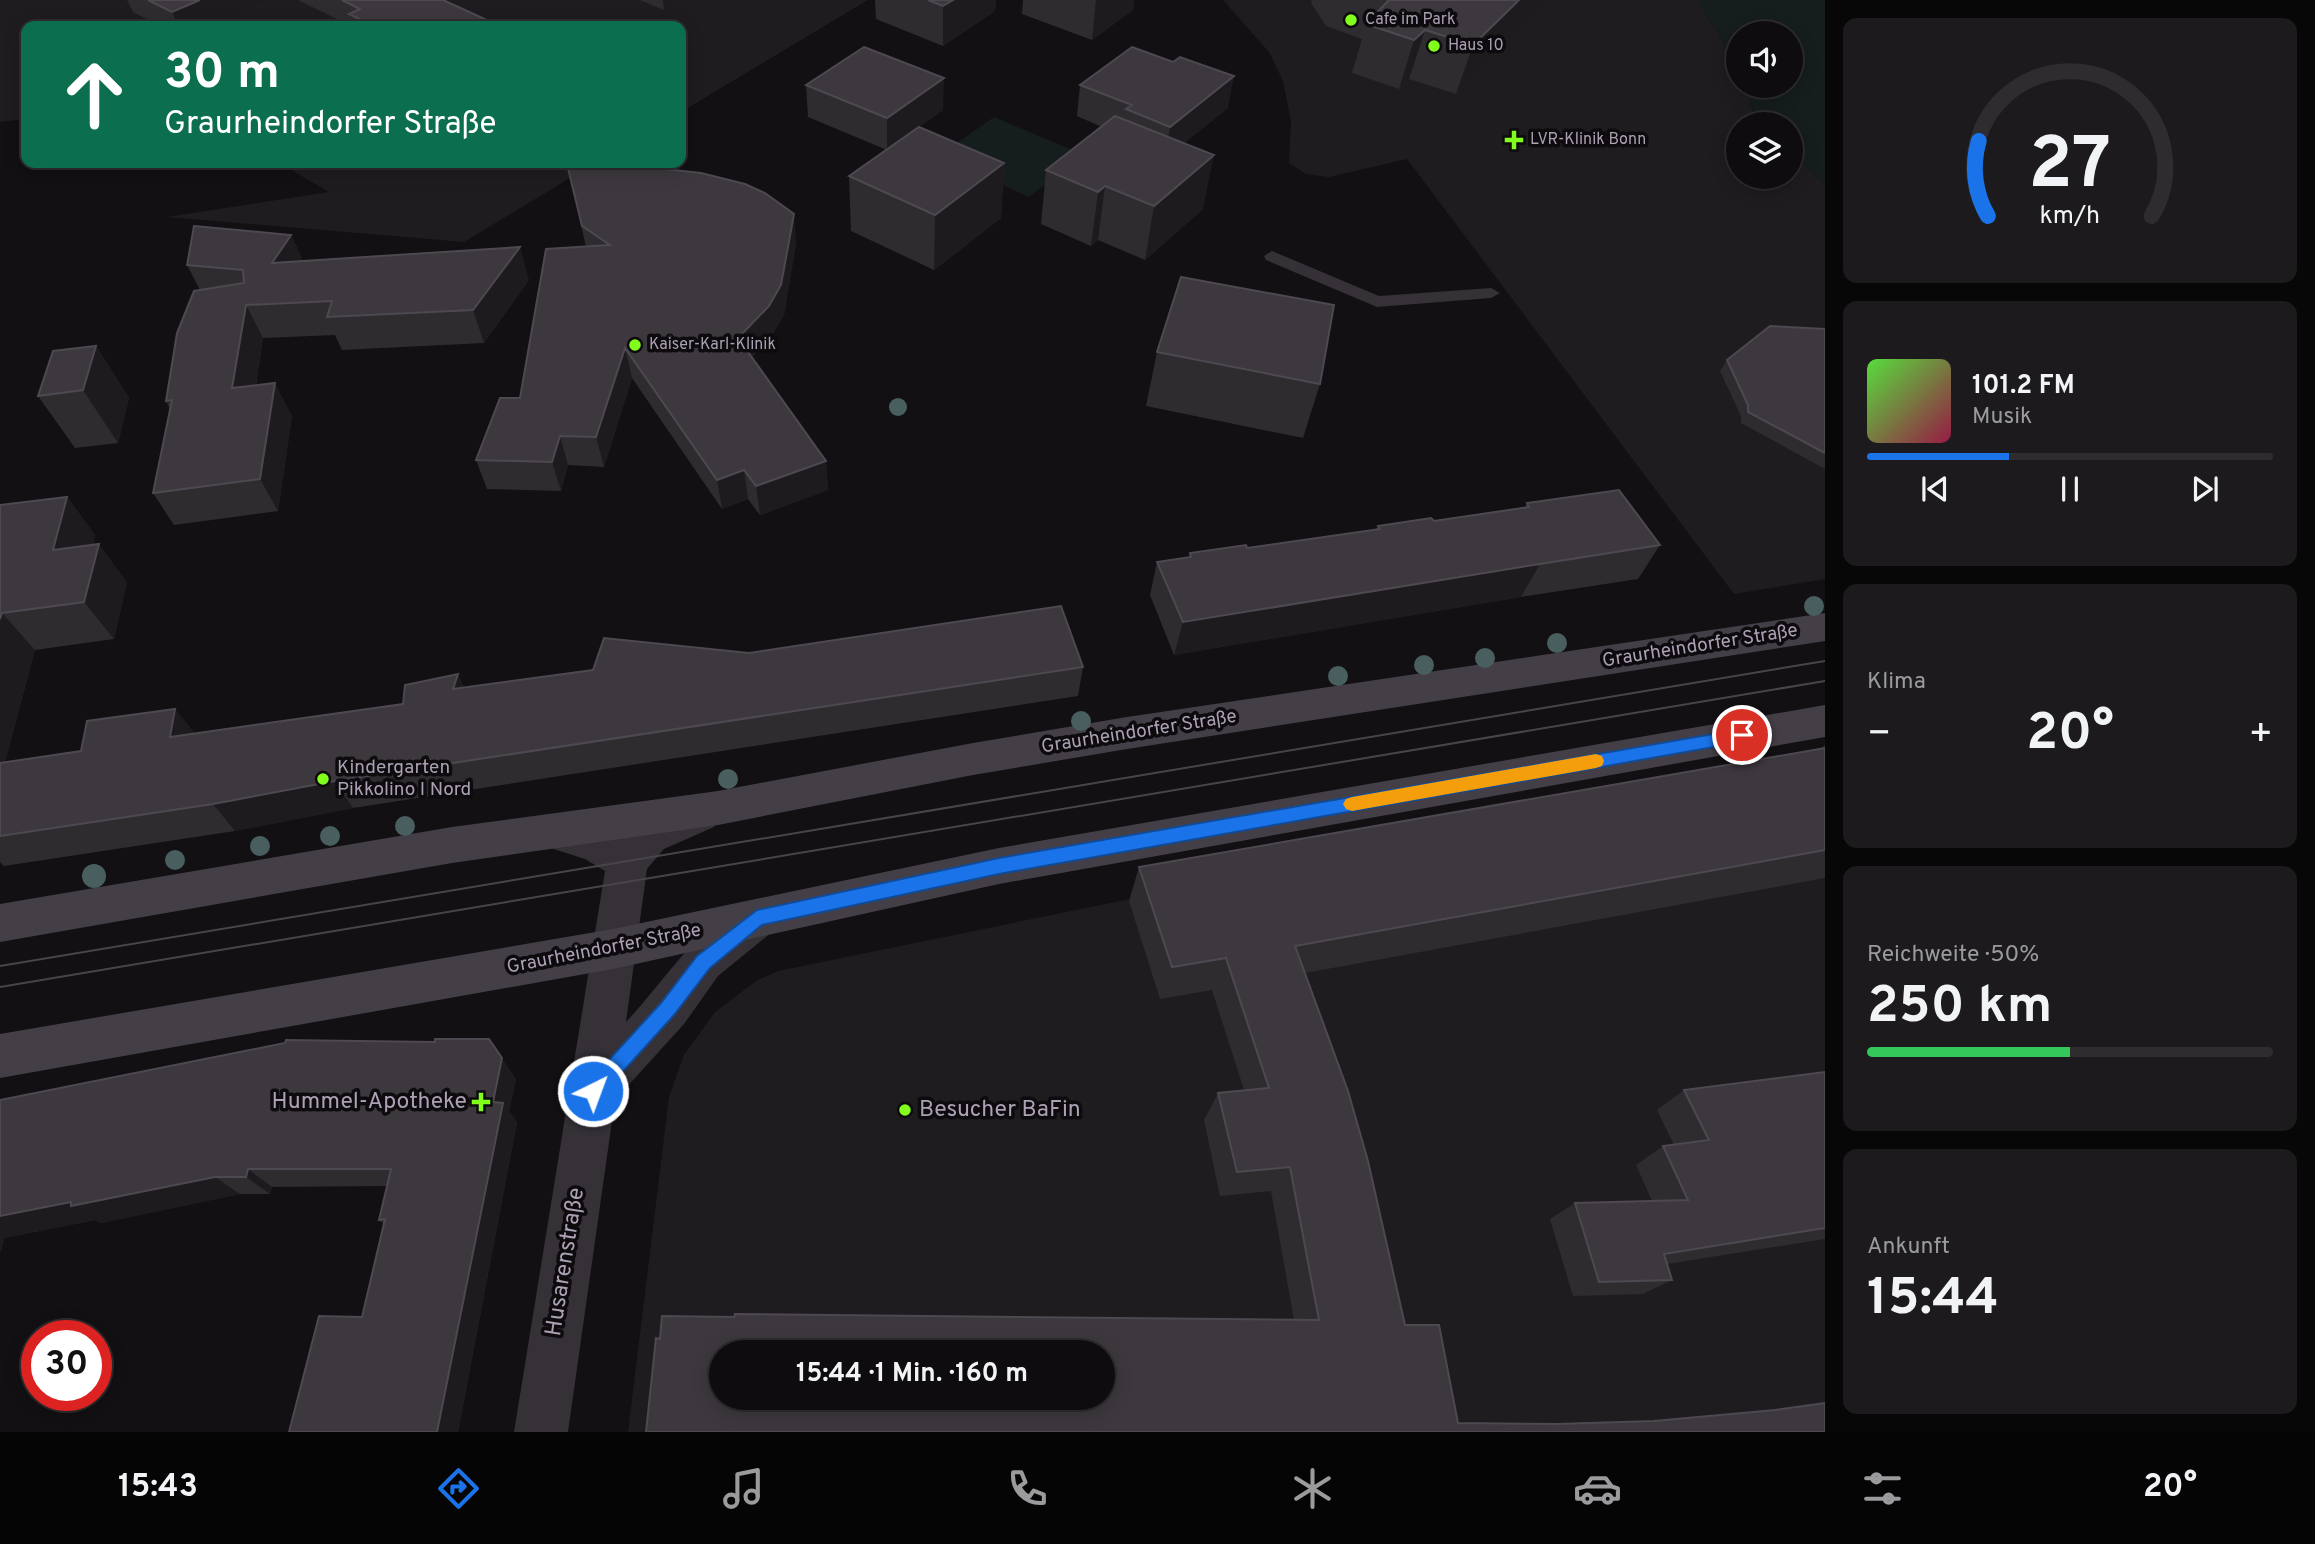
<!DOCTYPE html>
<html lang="de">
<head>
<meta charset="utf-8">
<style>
  :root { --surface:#0e0c0e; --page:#1c1a1c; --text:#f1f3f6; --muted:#9b9b9e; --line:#2e2c2e; --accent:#1a73e8 }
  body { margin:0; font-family:Overpass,sans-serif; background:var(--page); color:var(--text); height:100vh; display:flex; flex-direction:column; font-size:26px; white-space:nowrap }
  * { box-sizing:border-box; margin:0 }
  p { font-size:23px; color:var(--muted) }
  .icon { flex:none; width:38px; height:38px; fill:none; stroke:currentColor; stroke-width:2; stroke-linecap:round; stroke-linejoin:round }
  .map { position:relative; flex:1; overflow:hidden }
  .side { display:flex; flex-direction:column; gap:18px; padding:18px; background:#080708; width:490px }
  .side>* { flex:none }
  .hud { position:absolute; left:21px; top:21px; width:665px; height:147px; border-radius:14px; box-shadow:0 4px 18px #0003,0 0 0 2px var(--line); background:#0b6e4f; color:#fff; overflow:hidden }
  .controls { position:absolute; left:1726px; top:21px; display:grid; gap:14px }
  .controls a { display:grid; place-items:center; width:77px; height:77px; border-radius:50%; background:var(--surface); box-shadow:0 4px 18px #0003,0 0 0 2px var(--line); font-size:35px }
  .speed { position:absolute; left:21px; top:1320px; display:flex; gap:14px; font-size:35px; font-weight:700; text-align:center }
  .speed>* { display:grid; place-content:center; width:91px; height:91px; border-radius:50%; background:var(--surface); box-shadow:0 4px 18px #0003,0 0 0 2px var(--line); line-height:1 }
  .speed .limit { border:10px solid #d22; background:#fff; color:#111 }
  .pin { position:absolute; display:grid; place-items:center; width:60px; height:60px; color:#fff; margin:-30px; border:4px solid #fff; border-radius:50%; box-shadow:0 2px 7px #0007 }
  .me { position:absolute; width:77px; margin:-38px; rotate:42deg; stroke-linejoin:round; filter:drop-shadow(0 0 5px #0008) }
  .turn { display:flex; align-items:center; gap:24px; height:147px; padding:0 28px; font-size:32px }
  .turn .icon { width:91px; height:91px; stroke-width:2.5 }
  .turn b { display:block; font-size:49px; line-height:60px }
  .big { font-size:52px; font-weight:700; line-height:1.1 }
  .side .card { flex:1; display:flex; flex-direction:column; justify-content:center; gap:10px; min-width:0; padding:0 24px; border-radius:14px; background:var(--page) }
  .side .dial { align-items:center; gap:0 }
  .dial svg { height:182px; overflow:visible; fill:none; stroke:var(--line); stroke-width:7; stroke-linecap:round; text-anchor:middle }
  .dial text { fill:var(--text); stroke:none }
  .song { display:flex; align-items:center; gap:21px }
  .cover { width:84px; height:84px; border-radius:10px; background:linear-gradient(135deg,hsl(110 70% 55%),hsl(340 70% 35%)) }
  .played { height:7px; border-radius:4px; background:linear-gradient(90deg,var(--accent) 35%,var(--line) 35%) }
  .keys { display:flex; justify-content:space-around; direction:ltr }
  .heat { display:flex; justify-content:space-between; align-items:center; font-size:38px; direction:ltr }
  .charge { height:10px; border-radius:5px; background:linear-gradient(90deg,#34c759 50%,var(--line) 0) }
  .trip { position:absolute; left:709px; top:1340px; width:406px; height:70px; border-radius:35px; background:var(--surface); box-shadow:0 4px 18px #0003,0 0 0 2px var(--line); font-weight:700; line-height:70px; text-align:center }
  .tab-bar { display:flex; height:112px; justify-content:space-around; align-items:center; background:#060506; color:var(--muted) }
  .tab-bar .icon { width:49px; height:49px }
  .tab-bar .on { color:var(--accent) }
  .tab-bar b { font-size:32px; color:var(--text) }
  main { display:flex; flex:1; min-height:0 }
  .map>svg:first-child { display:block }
</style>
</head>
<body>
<main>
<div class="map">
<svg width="1825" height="1432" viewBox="0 0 1825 1432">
  <rect width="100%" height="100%" fill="#121012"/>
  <!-- built -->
  <path fill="#1f1c1f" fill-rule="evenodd" d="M 0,0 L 868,0 L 681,112 L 681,26 L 26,26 L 26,119 L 0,122 Z
    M 1223,0 L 1698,0 L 1738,67 L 1738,86 L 1747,86 L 1754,115 L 1763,124 L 1738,124 L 1738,177 L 1790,177 L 1790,151 L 1825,186 L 1825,579 L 1734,594 L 1407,159 L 1329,177 L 1306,174 L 1289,163 L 1291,121 L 1283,81 L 1269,52 Z
    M 279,163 L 595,163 L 464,242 L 167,217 L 329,192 Z
    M 1825,779 L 1825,1432 L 628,1432 L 669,1097 L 684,1055 L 715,1012 L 756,981 L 778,971 L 1120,901 ZM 721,1353 L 1102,1353 L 1102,1398 L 721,1398 Z"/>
  <!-- green -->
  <path fill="#161d1d" d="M 1698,0 L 1825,0 L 1825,186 L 1790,151 L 1790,124 L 1763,124 L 1754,115 L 1747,86 L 1790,86 L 1790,33 L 1738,33 L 1738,67 Z
    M 994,117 L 1084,155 L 1029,197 L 938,156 Z"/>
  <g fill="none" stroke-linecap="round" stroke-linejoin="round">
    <!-- lane -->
    <path fill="#353137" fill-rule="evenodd" d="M 1272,251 L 1379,296 L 1491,288 L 1500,293 L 1491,298 L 1377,307 L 1266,260 L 1264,256 Z"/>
    <!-- street -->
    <path fill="#353137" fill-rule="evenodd" d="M 700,798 L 714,803 L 720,815 L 714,827 L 664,849 L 647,869 L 626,1022 C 666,980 700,920 757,899 L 772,904 L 778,918 L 772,932 L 718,976 L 684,1024 L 615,1100 L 568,1432 L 514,1432 L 605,871 L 585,859 L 538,844 L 532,832 L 538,820 C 564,811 599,825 622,838 L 634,823 Z"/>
    <!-- secondary -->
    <path fill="#443f47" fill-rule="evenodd" d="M 1825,613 L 1825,641 L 1127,749 L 973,775 L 718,825 L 452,863 L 0,942 L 0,904 L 452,827 L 718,791 L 973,743 L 1127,717 Z
      M 1825,705 L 1825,737 L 999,884 L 613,969 L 0,1078 L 0,1034 L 613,929 L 999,848 Z"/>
    <!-- tram -->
    <path stroke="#49444c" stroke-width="2" d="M 0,966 L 1825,661
      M 0,987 L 1825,681"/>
  </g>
  <!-- trees -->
  <g fill="#495f5f">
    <circle cx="898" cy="407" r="9"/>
    <circle cx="1814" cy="606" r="10"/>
    <circle cx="1557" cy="643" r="10"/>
    <circle cx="1485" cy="658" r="10"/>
    <circle cx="1424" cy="665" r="10"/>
    <circle cx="1338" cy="676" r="10"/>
    <circle cx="1081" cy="721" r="10"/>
    <circle cx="728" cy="779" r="10"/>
    <circle cx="405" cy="826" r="10"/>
    <circle cx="330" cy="836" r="10"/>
    <circle cx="260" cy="846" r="10"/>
    <circle cx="175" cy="860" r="10"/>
    <circle cx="94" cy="876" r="12"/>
  </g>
  <!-- wall -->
  <path fill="#2f2c30" d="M 127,0 L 271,0 L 212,26 L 160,26 L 133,12 Z
    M 298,0 L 443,0 L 500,26 L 351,26 Z
    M 640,0 L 684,0 L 664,10 Z
    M 875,0 L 996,0 L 995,11 L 943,46 L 876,19 Z
    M 1023,0 L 1134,0 L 1133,10 L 1092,40 L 1022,14 Z
    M 1312,0 L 1549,0 L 1456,94 L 1409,79 L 1399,89 L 1352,73 L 1362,39 L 1326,26 L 1311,3 Z
    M 806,85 L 943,110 L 919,127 L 1004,163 L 1001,218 L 934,270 L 851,231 L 849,176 L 887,150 L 808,117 Z
    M 1080,85 L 1228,108 L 1184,143 L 1203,209 L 1145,260 L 1098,240 L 1091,246 L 1041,224 L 1046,170 L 1102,127 L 1077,116 Z
    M 567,164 L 665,169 L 796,243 L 784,315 L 772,335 L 752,357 L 826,461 L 828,490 L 760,515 L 748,499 L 722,509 L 632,378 L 604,467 L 568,465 L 561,491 L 487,489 L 476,460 L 520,398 L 586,247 Z
    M 291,235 L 303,261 L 529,280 L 484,343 L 342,350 L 335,335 L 263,338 L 256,385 L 292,416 L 278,511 L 174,525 L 153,493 L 170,409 L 166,401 L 200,290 L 187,265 Z
    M 1825,329 L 1825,469 L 1741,423 L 1741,416 L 1720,371 L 1727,360 Z
    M 96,346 L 129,398 L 118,443 L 75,448 L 38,396 Z
    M 1157,352 L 1320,384 L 1303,438 L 1146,406 Z
    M 67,497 L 95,535 L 93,545 L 127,582 L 114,639 L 35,650 L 5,762 L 81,751 L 175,709 L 194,733 L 403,704 L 464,688 L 749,653 L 1083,667 L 1078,696 L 353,808 L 235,831 L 4,866 L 0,862 L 0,505 Z
    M 1527,503 L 1660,545 L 1638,579 L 1521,597 L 1174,655 L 1150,595 L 1157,562 L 1189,558 L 1190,553 L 1247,548 L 1376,530 L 1378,526 L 1434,521 L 1525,507 Z
    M 1825,745 L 1825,878 L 1305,973 L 1405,1325 L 1458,1423 L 1557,1424 L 1654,1421 L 1775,1410 L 1825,1432 L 646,1432 L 1294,1320 L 1271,1191 L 1220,1196 L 1204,1120 L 1218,1093 L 1244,1090 L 1212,990 L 1160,999 L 1129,901 L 1139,867 L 1822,748 Z
    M 1825,1072 L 1825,1239 L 1667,1264 L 1672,1280 L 1643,1294 L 1573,1296 L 1550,1219 L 1575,1203 L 1652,1201 L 1636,1165 L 1663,1146 L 1674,1145 L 1657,1110 L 1684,1090 Z
    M 516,1079 L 509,1111 L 517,1122 L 458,1432 L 289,1432 L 362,1317 L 384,1224 L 379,1220 L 387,1186 L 272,1187 L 270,1194 L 240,1194 L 101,1223 L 95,1220 L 4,1238 L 1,1251 L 0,1100 Z"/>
  <!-- shaded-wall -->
  <path fill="#1e1b1e" d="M 200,0 L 271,0 L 212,26 L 178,26 L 172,12 Z
    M 663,0 L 684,0 L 664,10 Z
    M 953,0 L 996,0 L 995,11 L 943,46 L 943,6 Z
    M 1096,0 L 1134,0 L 1133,10 L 1092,40 Z
    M 1519,0 L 1549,0 L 1456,94 L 1473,45 Z
    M 1425,30 L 1409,79 L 1399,89 L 1414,40 Z
    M 1234,76 L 1228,108 L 1165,159 L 1170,127 Z
    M 944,78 L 943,110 L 887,150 L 887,118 Z
    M 1214,155 L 1203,209 L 1145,260 L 1154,206 Z
    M 1004,163 L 1001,218 L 934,270 L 935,215 Z
    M 1105,186 L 1098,240 L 1091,246 L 1098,192 Z
    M 794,214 L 796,243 L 784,315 L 772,335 L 742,367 L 738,338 Z
    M 291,235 L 306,268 L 272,263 Z
    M 520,247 L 529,280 L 484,343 L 473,310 Z
    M 246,305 L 263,338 L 250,421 L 232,388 Z
    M 96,346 L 129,398 L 118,443 L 83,390 Z
    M 625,348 L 632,378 L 604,467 L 596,437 Z
    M 275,383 L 292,416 L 278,511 L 260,479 Z
    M 560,436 L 568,465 L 561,491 L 552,462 Z
    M 826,461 L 828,490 L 760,515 L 756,486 Z
    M 744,470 L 748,499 L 722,509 L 717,480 Z
    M 67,497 L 95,535 L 83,588 L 53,550 Z
    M 99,544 L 127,582 L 114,639 L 84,602 Z
    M 1540,564 L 1521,597 L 1174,655 L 1183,622 Z
    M 2,613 L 35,650 L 0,780 L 0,619 Z
    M 458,674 L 472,703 L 453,689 Z
    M 175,709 L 197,737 L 170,737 Z
    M 335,781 L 353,808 L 235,831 L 213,804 Z
    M 489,1039 L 516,1079 L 509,1111 L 517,1122 L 458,1432 L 437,1432 L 493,1102 Z
    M 248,1169 L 272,1187 L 270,1194 L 246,1177 Z
    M 215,1177 L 240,1194 L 101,1223 L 95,1220 L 4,1238 L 1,1251 L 0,1252 L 0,1216 L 71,1202 Z"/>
  <!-- building -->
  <path fill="#3d383e" stroke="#4e4851" stroke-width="2" fill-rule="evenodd" d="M 148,0 L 200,0 L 172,12 Z
    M 342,0 L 443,0 L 500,26 L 373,26 L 349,14 L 360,9 Z
    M 928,0 L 953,0 L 943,6 Z
    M 1389,0 L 1519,0 L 1473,45 L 1425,30 L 1414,40 L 1366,24 Z
    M 864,47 L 944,78 L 887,118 L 806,85 Z
    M 1132,47 L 1173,62 L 1180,57 L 1234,76 L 1170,127 L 1126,109 L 1132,105 L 1080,85 Z
    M 1115,116 L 1214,155 L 1154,206 L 1105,186 L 1098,192 L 1046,170 Z
    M 919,127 L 1004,163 L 935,215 L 849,176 Z
    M 575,163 L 664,163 L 665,169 L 701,173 L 745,184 L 765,193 L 794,214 L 781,285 L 769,306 L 738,338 L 826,461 L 756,486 L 744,470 L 717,480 L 625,348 L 596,437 L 560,436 L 552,462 L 476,460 L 500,398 L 520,398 L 546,249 L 610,245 L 582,226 L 567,164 Z
    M 194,226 L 291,235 L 272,263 L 520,247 L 473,310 L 327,317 L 332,301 L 246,305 L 232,388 L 275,383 L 260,479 L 153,493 L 172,400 L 166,401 L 177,333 L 194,291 L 244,283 L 243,270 L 187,265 Z
    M 1181,277 L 1334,305 L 1320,384 L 1157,352 Z
    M 1770,326 L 1825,329 L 1825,453 L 1748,412 L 1748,405 L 1727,360 Z
    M 96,346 L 83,390 L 38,396 L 53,351 Z
    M 1619,490 L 1660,545 L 1540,564 L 1183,622 L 1157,562 L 1191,557 L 1190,553 L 1246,545 L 1247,548 L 1380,529 L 1378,526 L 1431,518 L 1434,521 L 1529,507 L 1527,503 Z
    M 67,497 L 53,550 L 99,544 L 84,602 L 2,613 L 0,619 L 0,505 Z
    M 1061,606 L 1083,667 L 335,781 L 213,804 L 0,836 L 0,763 L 81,751 L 87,721 L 175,709 L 170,737 L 403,704 L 405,685 L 458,674 L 453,689 L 593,670 L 604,638 L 749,653 Z
    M 1825,748 L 1825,850 L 1295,946 L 1348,1091 L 1368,1161 L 1405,1325 L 1439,1325 L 1458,1423 L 1557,1424 L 1654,1421 L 1775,1410 L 1825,1403 L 1825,1432 L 646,1432 L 656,1338 L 660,1339 L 662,1316 L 734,1317 L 735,1314 L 1319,1320 L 1290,1167 L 1237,1172 L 1218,1093 L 1269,1088 L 1226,958 L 1172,967 L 1139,867 ZM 721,1353 L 1102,1353 L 1102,1398 L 721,1398 Z
    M 435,1039 L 489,1039 L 502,1058 L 493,1102 L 503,1103 L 437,1432 L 289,1432 L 319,1316 L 362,1317 L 385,1219 L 379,1220 L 391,1169 L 248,1169 L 246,1177 L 215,1177 L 71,1206 L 71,1202 L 0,1216 L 0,1100 L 285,1043 L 286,1040 L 435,1042 Z
    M 1825,1072 L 1825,1228 L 1664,1254 L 1672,1280 L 1599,1282 L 1575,1203 L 1688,1200 L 1663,1146 L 1709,1140 L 1684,1090 Z"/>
  <!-- route -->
  <path fill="#1a73e8" stroke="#114b97" stroke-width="2" d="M 1742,729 L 1748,731 L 1751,735 L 1748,740 L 1742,742 L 999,874 L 762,925 L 710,968 L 674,1015 L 599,1098 L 593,1101 L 586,1098 L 583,1091 L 586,1085 L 661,1003 L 697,956 L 757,910 L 999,858 Z"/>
  <!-- slow -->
  <path fill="#f59e0b" d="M 1596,754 L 1602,756 L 1604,761 L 1602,766 L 1596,768 L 1352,811 L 1346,809 L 1343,804 L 1346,799 L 1352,797 Z"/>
  <!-- markers -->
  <g fill="#82fe1c" stroke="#0d0b0d" stroke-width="2.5">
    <circle cx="1351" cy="20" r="7"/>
    <circle cx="1434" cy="46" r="7"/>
    <path d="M1510.5 129.5h7v7h7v7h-7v7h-7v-7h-7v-7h7z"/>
    <circle cx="635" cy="345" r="7"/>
    <circle cx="323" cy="779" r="7"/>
    <path d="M477.5 1091.5h7v7h7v7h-7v7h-7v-7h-7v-7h7z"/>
    <circle cx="905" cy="1110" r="7"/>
  </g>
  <g text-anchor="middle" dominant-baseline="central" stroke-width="7" stroke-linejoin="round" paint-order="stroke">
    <!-- far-poi labels -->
    <g font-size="16" fill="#aca0b4" stroke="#0d0b0d" text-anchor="start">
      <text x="1365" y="20">Cafe im Park</text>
      <text x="1448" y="46">Haus 10</text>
      <text x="1530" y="140">LVR-Klinik Bonn</text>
      <text x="649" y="345">Kaiser-Karl-Klinik</text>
    </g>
    <!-- street labels -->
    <g font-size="19" fill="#aca0b4" stroke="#0d0b0d">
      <text transform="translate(1700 646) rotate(-9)">Graurheindorfer Straße</text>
      <text transform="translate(1139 732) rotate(-9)">Graurheindorfer Straße</text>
      <text transform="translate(604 949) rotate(-11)">Graurheindorfer Straße</text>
    </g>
    <!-- poi labels -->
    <g font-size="19" fill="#aca0b4" stroke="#0d0b0d" text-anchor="start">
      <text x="337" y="768">Kindergarten<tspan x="337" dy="22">Pikkolino I Nord</tspan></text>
    </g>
    <!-- near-poi labels -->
    <g font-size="23" fill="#aca0b4" stroke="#0d0b0d" text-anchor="end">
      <text x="467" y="1102">Hummel-Apotheke</text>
      <text x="919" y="1110" text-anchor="start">Besucher BaFin</text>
    </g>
    <!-- near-street labels -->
    <g font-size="23" fill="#aca0b4" stroke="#0d0b0d">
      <text transform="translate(566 1262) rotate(-81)">Husarenstraße</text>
    </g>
  </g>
</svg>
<div class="controls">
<a><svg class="icon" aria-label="sound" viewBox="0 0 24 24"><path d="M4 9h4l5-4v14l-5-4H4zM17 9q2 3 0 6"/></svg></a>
<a><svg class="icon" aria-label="layers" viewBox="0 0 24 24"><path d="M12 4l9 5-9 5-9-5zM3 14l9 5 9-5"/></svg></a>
</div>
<div class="speed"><div class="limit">30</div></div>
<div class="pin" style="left:1742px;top:735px;background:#d93025"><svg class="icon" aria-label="arrive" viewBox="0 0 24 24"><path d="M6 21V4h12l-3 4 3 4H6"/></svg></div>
<svg class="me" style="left:593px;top:1091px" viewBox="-20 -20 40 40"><circle r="17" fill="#1a73e8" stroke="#fff" stroke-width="3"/><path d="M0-11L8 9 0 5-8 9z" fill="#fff"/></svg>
<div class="trip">15:44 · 1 Min. · 160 m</div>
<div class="hud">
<div class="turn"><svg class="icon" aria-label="ahead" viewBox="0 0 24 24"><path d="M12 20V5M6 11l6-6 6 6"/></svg><div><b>30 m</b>Graurheindorfer Straße</div></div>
</div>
</div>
<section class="side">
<div class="card dial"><svg viewBox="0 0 100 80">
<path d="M14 69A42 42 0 1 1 86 69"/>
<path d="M14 69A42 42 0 0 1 10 36" stroke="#1a73e8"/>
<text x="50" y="56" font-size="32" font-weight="700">27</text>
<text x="50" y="72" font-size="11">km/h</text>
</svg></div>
<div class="card">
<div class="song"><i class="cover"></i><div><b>101.2 FM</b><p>Musik</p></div></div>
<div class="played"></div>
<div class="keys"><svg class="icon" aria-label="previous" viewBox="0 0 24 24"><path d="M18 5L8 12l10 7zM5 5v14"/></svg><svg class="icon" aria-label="pause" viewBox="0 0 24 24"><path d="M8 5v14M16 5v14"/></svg><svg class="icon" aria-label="next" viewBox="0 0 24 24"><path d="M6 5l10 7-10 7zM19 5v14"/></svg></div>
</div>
<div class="card"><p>Klima</p>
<div class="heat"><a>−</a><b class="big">20°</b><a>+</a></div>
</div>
<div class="card"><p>Reichweite · 50%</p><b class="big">250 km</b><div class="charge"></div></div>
<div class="card"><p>Ankunft</p><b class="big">15:44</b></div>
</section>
</main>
<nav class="tab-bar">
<b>15:43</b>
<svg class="icon on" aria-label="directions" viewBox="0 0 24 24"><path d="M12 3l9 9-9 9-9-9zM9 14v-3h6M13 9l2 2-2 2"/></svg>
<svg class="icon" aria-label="music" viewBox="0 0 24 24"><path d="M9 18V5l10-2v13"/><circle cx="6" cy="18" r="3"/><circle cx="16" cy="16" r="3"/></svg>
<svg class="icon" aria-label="phone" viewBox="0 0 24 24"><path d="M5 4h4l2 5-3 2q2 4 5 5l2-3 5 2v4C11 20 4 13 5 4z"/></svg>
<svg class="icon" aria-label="climate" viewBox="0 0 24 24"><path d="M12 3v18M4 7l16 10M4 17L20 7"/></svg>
<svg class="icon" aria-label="car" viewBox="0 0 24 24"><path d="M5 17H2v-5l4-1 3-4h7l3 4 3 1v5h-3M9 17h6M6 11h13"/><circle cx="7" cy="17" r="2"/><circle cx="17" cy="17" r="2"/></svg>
<svg class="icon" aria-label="filters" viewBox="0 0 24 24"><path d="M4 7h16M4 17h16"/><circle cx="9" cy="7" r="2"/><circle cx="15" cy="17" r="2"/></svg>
<b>20°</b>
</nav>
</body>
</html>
